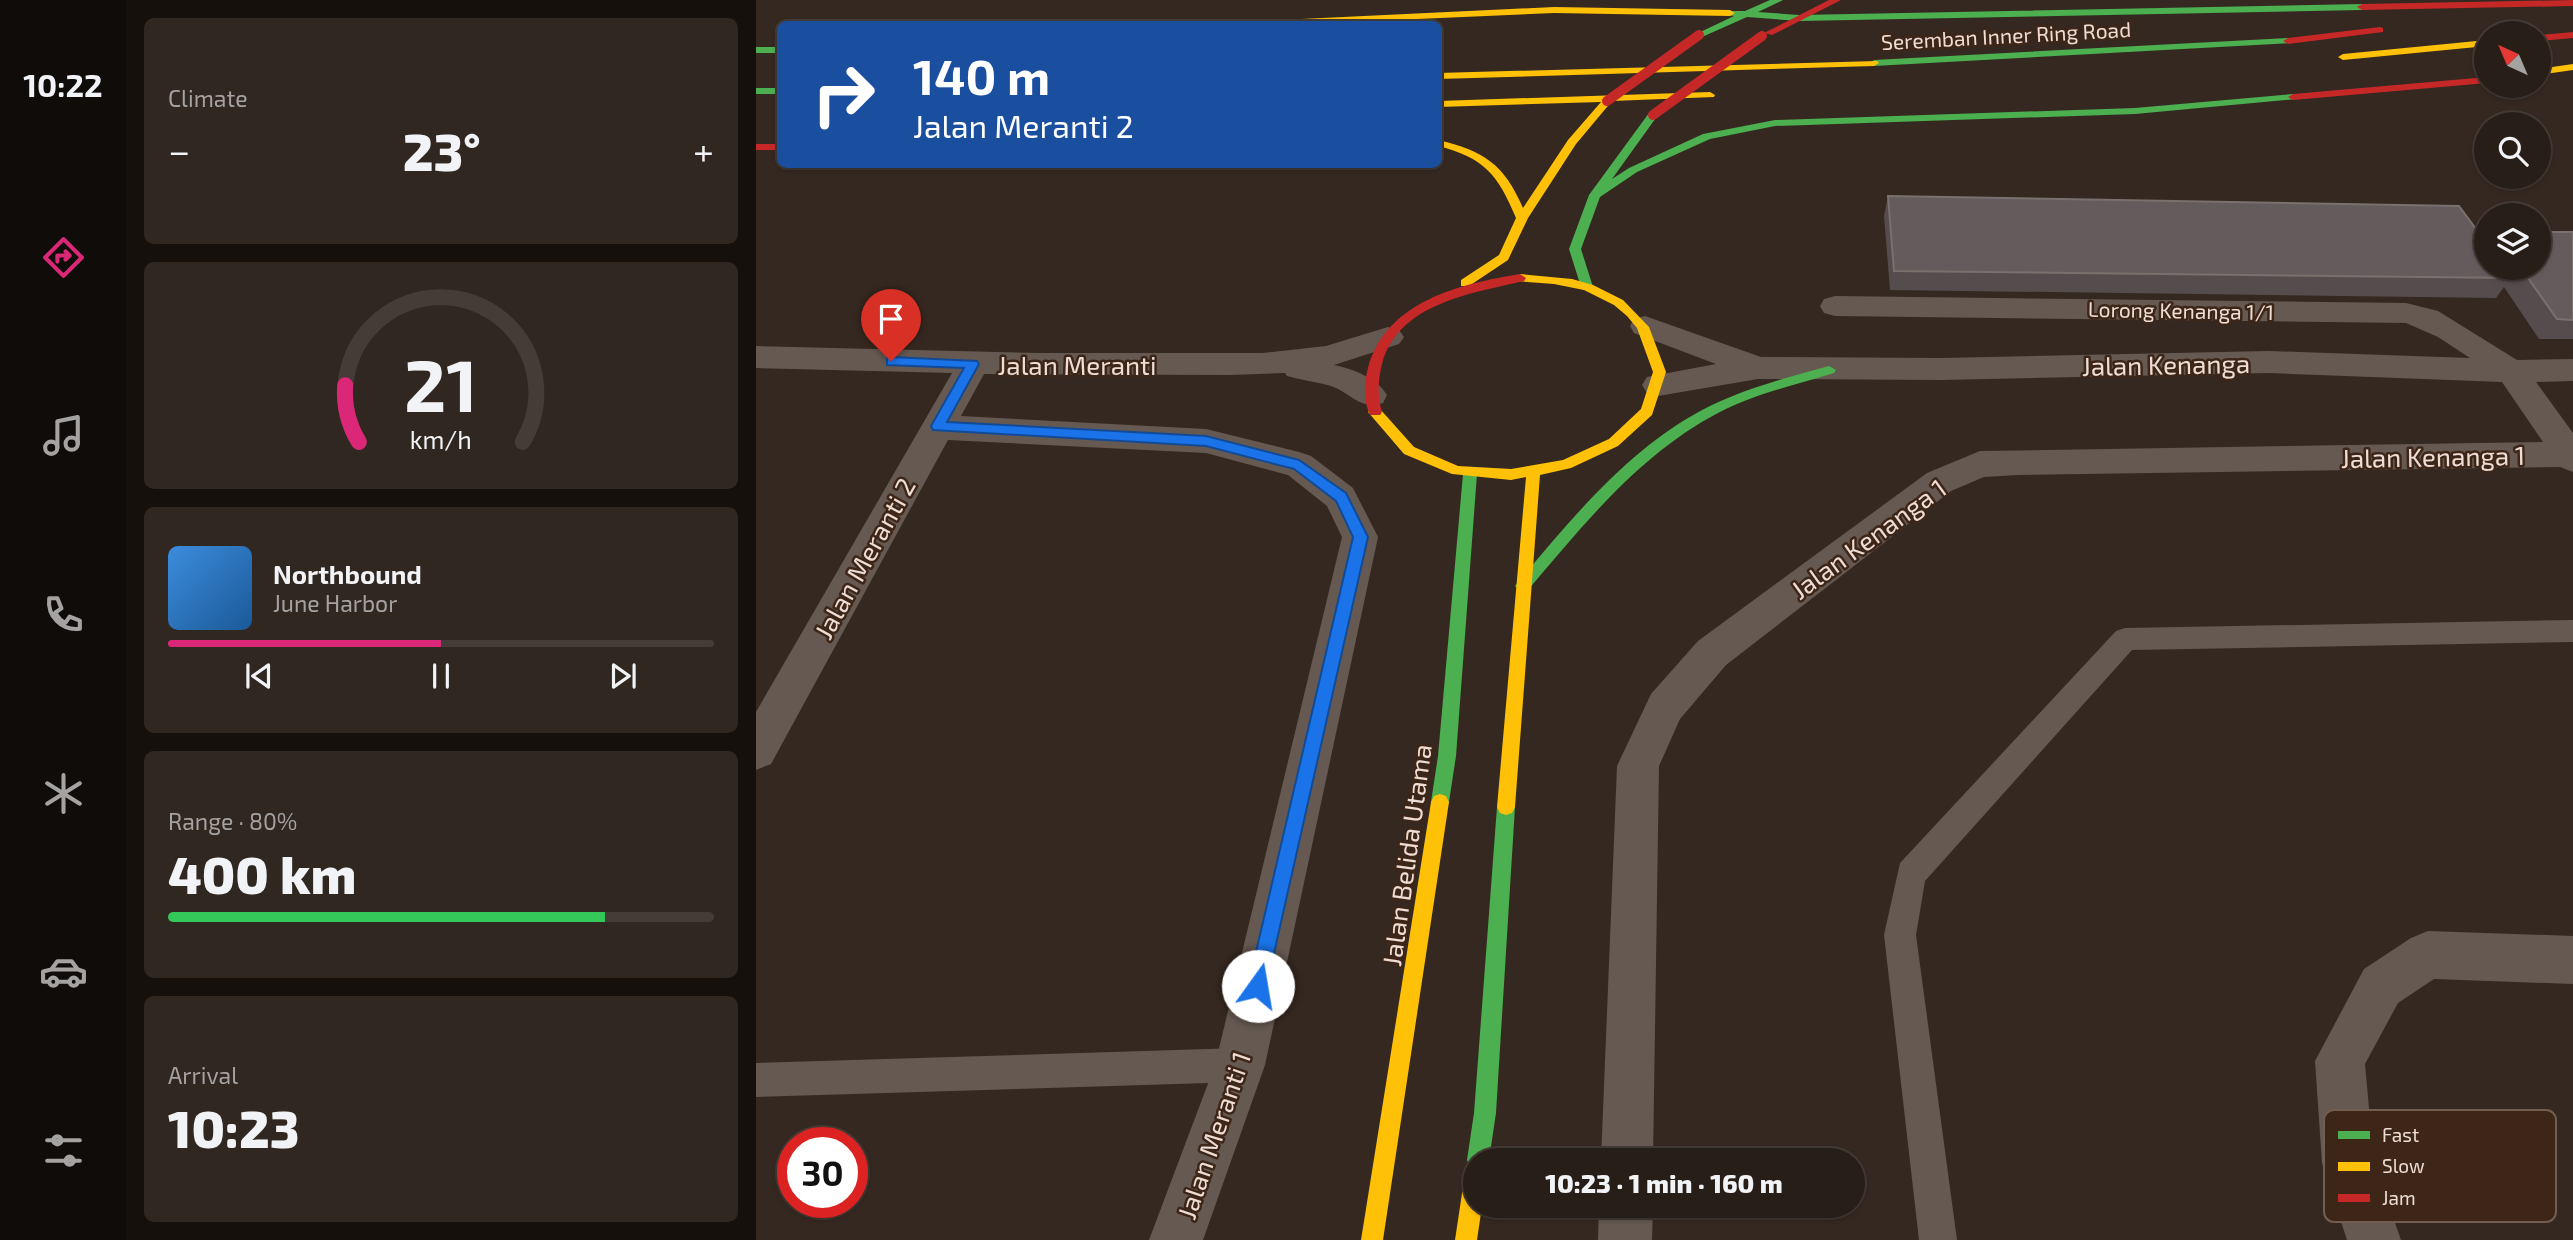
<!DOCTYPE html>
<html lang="en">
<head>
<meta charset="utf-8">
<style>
  :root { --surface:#281e18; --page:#302721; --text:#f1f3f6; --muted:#a5a2a2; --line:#443c37; --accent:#db2777 }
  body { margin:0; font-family:"Exo 2",sans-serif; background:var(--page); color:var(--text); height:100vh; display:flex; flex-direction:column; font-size:26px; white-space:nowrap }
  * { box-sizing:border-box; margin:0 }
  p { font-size:23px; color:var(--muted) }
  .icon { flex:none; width:38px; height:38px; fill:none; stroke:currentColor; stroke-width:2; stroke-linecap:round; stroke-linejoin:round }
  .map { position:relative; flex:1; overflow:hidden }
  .side { display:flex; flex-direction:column; gap:18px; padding:18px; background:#16100d; width:630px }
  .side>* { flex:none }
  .hud { position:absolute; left:21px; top:21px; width:665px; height:147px; border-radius:10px; box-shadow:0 2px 5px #0004,0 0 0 2px var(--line); background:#1a4fa0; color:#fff; overflow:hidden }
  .needle { width:46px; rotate:316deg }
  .controls { position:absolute; left:1718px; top:21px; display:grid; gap:14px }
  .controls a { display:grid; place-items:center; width:77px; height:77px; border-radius:50%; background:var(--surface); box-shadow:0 2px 5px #0004,0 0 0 2px var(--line); font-size:35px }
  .speed { position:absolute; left:21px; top:1127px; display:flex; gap:14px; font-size:35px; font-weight:700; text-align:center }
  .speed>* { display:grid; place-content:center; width:91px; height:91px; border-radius:50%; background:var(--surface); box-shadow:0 2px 5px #0004,0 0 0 2px var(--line); line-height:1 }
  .speed .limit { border:10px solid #d22; background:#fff; color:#111 }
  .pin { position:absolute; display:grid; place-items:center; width:60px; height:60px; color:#fff; margin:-72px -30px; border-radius:50% 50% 50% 0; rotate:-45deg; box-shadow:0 0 7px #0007 }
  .pin .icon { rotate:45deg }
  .me { position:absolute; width:77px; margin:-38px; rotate:13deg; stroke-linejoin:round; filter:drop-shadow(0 0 5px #0008) }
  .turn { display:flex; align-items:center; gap:24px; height:147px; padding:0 21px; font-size:32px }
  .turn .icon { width:91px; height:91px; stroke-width:2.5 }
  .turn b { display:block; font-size:49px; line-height:60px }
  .big { font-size:52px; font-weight:800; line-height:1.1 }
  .side .card { flex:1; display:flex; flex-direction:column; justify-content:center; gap:10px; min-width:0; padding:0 24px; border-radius:10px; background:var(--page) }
  .side .dial { align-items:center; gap:0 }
  .dial svg { height:182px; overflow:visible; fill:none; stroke:var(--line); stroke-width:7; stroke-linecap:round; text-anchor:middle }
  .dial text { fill:var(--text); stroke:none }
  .song { display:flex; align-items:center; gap:21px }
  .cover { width:84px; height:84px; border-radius:10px; background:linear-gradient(135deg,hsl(210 70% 55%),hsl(210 70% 35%)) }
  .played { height:7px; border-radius:4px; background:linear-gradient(90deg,var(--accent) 50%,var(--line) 50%) }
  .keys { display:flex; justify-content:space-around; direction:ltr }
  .heat { display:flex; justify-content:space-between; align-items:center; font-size:38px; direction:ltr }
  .charge { height:10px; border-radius:5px; background:linear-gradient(90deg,#34c759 80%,var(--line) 0) }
  .trip { position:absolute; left:707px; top:1148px; width:402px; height:70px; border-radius:35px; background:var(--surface); box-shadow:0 2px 5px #0004,0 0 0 2px var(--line); font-weight:800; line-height:70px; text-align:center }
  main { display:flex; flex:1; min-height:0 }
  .tab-bar { display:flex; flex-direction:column; width:126px; justify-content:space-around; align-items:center; background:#100c0a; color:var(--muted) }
  .tab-bar .icon { width:49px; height:49px }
  .tab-bar .selected { color:var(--accent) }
  .tab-bar b { font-size:32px; color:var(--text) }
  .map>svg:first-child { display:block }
</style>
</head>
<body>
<main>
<nav class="tab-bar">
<b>10:22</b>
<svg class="icon selected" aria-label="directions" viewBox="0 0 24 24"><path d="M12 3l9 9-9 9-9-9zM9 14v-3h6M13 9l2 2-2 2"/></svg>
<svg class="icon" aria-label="music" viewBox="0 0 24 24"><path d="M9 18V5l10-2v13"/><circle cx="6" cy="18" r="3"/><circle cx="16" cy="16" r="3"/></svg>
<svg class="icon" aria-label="phone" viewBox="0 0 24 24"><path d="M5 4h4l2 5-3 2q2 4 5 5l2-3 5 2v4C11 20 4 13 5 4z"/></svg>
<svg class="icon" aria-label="climate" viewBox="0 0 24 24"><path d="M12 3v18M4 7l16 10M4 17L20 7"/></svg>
<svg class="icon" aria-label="car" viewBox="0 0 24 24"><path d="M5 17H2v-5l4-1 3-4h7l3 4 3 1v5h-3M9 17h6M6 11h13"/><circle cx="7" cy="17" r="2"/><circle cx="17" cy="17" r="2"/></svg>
<svg class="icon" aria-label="filters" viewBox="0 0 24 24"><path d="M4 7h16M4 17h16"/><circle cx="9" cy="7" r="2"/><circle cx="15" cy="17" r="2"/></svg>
</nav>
<section class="side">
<div class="card"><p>Climate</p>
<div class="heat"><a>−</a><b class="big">23°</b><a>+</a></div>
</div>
<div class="card dial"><svg viewBox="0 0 100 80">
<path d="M14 69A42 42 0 1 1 86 69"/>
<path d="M14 69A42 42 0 0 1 8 44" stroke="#db2777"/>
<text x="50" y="56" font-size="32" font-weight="700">21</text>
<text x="50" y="72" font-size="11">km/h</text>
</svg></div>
<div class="card">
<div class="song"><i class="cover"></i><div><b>Northbound</b><p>June Harbor</p></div></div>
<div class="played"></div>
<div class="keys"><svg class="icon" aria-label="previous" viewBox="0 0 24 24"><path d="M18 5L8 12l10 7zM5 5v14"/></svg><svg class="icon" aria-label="pause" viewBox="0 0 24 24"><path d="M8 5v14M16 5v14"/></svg><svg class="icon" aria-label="next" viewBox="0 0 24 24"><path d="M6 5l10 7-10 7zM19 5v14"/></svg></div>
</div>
<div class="card"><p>Range · 80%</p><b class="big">400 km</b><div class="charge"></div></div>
<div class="card"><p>Arrival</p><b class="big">10:23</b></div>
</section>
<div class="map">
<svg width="1817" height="1240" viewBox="0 0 1817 1240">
  <rect width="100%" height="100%" fill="#352820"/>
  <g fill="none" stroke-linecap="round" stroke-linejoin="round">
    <!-- lane -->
    <path fill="#655951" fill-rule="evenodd" d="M 1817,620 L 1817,642 L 1376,650 L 1169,881 L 1160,935 L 1201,1240 L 1163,1240 L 1128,935 L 1144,863 L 1360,631 L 1369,628 Z
      M 484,1048 L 496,1053 L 501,1065 L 496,1077 L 484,1082 L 0,1097 L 0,1063 Z"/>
    <!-- street -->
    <path fill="#655951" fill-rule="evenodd" d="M 1079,296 L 1650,303 L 1682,311 L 1761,360 L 1817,359 L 1817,381 L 1780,382 L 1817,433 L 1817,472 L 1804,467 L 1262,475 L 1228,477 L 1195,491 L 970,665 L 924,719 L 903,766 L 897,1160 L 845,1160 L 861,766 L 895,694 L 942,641 L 1171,473 L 1224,451 L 1787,442 L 1746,382 L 1513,373 L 1186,380 L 1002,379 L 902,396 L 891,393 L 886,385 L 891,377 L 960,364 L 878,333 L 874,326 L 878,319 L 889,316 L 1005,357 L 1186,358 L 1513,351 L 1714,358 L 1682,337 L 1650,323 L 1079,316 L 1068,313 L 1064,306 L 1068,299 Z
      M 632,327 L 643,330 L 648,337 L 643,344 L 578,365 C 597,369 621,378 631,395 L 627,403 C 602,410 596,393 575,386 C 561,382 545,380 531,376 L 529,373 L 474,375 L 228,374 L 205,416 L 450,429 L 543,452 L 555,456 L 597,488 L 622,537 L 509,1065 L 447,1240 L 393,1240 L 459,1065 L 586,537 L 571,506 L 532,475 L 450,453 L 192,440 L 15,764 L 0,770 L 0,712 L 196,373 L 0,368 L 0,346 L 282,353 L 506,353 L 570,346 Z
      M 1672,931 L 1817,936 L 1817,984 L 1678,979 L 1642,1003 L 1609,1064 L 1618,1163 L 1645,1240 L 1591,1240 L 1566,1163 L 1559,1061 L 1608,969 L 1655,938 Z
      M 843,1206 L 897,1206 L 896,1240 L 842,1240 Z"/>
    <!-- fast -->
    <path fill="#4caf50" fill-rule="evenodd" d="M 1014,0 L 1027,0 L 1002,12 L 1043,15 L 1606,4 L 1611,7 L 1606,10 L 1043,21 L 991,17 L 946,37 L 938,35 L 978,16 L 971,15 L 971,11 L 989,11 Z
      M 1532,38 L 1537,41 L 1535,43 L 1118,66 L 1113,63 L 1118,60 Z
      M 0,47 L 24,47 L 24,53 L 0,53 Z
      M 0,88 L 24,88 L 24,94 L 0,94 Z
      M 1537,94 L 1541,95 L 1541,99 L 1379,114 L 1019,126 L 954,139 L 881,172 L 844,197 L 825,249 L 837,287 L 835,290 L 827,290 L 825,287 L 813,249 L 833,195 L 893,113 L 897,112 L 902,115 L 856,179 L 873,168 L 947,134 L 1019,120 L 1379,108 Z
      M 1073,366 L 1080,370 L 1078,373 C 1039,385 998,394 962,413 C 884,454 828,524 772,590 L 762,590 L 759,586 L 762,582 C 818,516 876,444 956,405 C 993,387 1033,377 1073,366 Z
      M 714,469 L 721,474 L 700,756 L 693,802 L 690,808 L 684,810 L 678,808 L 675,802 L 682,756 L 707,474 Z
      M 750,799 L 756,801 L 759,807 L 740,1113 L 733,1160 L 719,1160 L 719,1170 L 714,1168 L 711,1160 L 718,1113 L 741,807 L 744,801 Z"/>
    <!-- slow -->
    <path fill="#ffc107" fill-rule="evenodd" d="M 798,7 L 974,10 L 979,13 L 974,16 L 798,13 L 547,24 L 499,24 L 504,21 Z
      M 1731,40 L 1731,46 L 1587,60 L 1582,57 L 1587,54 Z
      M 1121,61 L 1123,63 L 1118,66 L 682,79 L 682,73 Z
      M 1817,64 L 1817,70 L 1783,75 L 1783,69 Z
      M 954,92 L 959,95 L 958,97 L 856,101 L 820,144 L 772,218 L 752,260 L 713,286 L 705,286 L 705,280 L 743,255 L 760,218 C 742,175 729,158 682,146 L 682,140 C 728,151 748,164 767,208 L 812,140 L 845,102 L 682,107 L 682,101 Z
      M 764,274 L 816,279 L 837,285 L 867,300 L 893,327 L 910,372 L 896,415 L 862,446 L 815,468 L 784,475 L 759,807 L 756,813 L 750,815 L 744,813 L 741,807 L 770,477 L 755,480 L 696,474 L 648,454 L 612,412 L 614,409 L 624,409 L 658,447 L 702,466 L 755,469 L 807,460 L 853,439 L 885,409 L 897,372 L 881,328 L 871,316 L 858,305 L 828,290 L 798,284 L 760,281 L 758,278 Z
      M 684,794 L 690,796 L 693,802 L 627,1240 L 605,1240 L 675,802 L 678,796 Z
      M 719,1169 L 719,1206 L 726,1206 L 721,1240 L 699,1240 L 708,1180 L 711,1172 Z"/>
    <!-- jam -->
    <path fill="#c62828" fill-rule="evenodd" d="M 1073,0 L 1085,0 L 1016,35 L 1008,33 Z
      M 1817,0 L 1817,6 L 1606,10 L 1601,7 L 1606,4 Z
      M 1624,27 L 1627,28 L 1627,32 L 1532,44 L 1527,41 L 1532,38 Z
      M 1817,32 L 1817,38 L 1783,41 L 1783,35 Z
      M 1731,77 L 1731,83 L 1537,100 L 1532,97 L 1537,94 Z
      M 0,144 L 24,144 L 24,150 L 0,150 Z
      M 764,274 L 770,278 L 768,281 C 717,293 642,303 626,364 C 622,380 621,396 626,412 L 624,415 L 614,415 C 607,401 608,383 612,368 C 630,301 704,284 764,274 Z"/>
    <!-- jam-bridge -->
    <path stroke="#c62828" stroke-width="10" d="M 851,101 L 943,35
      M 897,115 L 1006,36"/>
  </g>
  <!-- wall -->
  <path fill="#544c4d" d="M 1132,196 L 1730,242 L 1731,241 L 1731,268 L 1783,268 L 1817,232 L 1817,339 L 1783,339 L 1748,287 L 1740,298 L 1134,290 L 1128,216 Z"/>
  <!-- building -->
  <path fill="#645c5c" stroke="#7a706e" stroke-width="2" d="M 1132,196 L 1703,206 L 1731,244 L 1731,268 L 1748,268 L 1756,278 L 1138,271 Z
    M 1783,232 L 1817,232 L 1817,320 L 1801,319 L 1765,268 L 1783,268 Z"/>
  <!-- route -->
  <path fill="#1a73e8" stroke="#114b97" stroke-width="2" d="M 135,357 L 221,361 L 223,364 L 191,422 L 450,436 L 543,460 L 590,493 L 612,537 L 509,993 L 502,996 L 495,993 L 492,986 L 597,537 L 580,501 L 538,469 L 450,446 L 177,430 L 175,426 L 208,368 L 131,365 L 131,358 Z"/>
  <g text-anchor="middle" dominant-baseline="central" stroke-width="5" stroke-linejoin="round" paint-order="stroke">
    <!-- far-street labels -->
    <g font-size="21" fill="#edddd4" stroke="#3d2618">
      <text transform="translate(1250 35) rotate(-3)">Seremban Inner Ring Road</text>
      <text transform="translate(1425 310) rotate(1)">Lorong Kenanga 1/1</text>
    </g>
    <!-- street labels -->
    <g font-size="26" fill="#edddd4" stroke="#3d2618">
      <text x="321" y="364">Jalan Meranti</text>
      <text transform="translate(1410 364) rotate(-1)">Jalan Kenanga</text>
      <text transform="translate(1677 456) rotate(-1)">Jalan Kenanga 1</text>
      <text transform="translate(1112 538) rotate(-36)">Jalan Kenanga 1</text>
      <text transform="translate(108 558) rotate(-61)">Jalan Meranti 2</text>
      <text transform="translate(650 855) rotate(-82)">Jalan Belida Utama</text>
      <text transform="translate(457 1135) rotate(-71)">Jalan Meranti 1</text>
    </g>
  </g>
  <!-- legend -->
  <rect x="1568" y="1110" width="232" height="112" rx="10" fill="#3d2618" stroke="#725d50" stroke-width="2"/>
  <rect x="1582" y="1131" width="32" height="8" fill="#4caf50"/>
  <rect x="1582" y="1162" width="32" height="9" fill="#ffc107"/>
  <rect x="1582" y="1194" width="32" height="8" fill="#c62828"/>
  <g font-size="19" fill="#edddd4">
    <text x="1626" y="1142">Fast</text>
    <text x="1626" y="1173">Slow</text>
    <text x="1626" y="1205">Jam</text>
  </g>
</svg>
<div class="controls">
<a><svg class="needle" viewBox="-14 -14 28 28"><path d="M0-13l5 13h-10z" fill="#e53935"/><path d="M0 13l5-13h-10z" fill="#a5a2a2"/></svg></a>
<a><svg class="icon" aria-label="search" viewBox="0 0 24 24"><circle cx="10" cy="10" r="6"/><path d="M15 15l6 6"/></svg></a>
<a><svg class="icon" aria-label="layers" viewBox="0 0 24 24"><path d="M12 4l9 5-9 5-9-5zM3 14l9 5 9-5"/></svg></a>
</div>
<div class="speed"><div class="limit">30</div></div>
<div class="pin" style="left:135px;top:361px;background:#d93025"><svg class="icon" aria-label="arrive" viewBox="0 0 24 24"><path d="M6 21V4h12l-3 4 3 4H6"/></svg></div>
<svg class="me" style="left:502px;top:986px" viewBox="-20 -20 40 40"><circle r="19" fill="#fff"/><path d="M0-13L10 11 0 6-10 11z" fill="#1a73e8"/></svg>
<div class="trip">10:23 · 1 min · 160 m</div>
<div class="hud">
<div class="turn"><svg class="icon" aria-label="right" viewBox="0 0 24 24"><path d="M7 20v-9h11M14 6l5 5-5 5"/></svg><div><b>140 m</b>Jalan Meranti 2</div></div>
</div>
</div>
</main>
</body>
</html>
